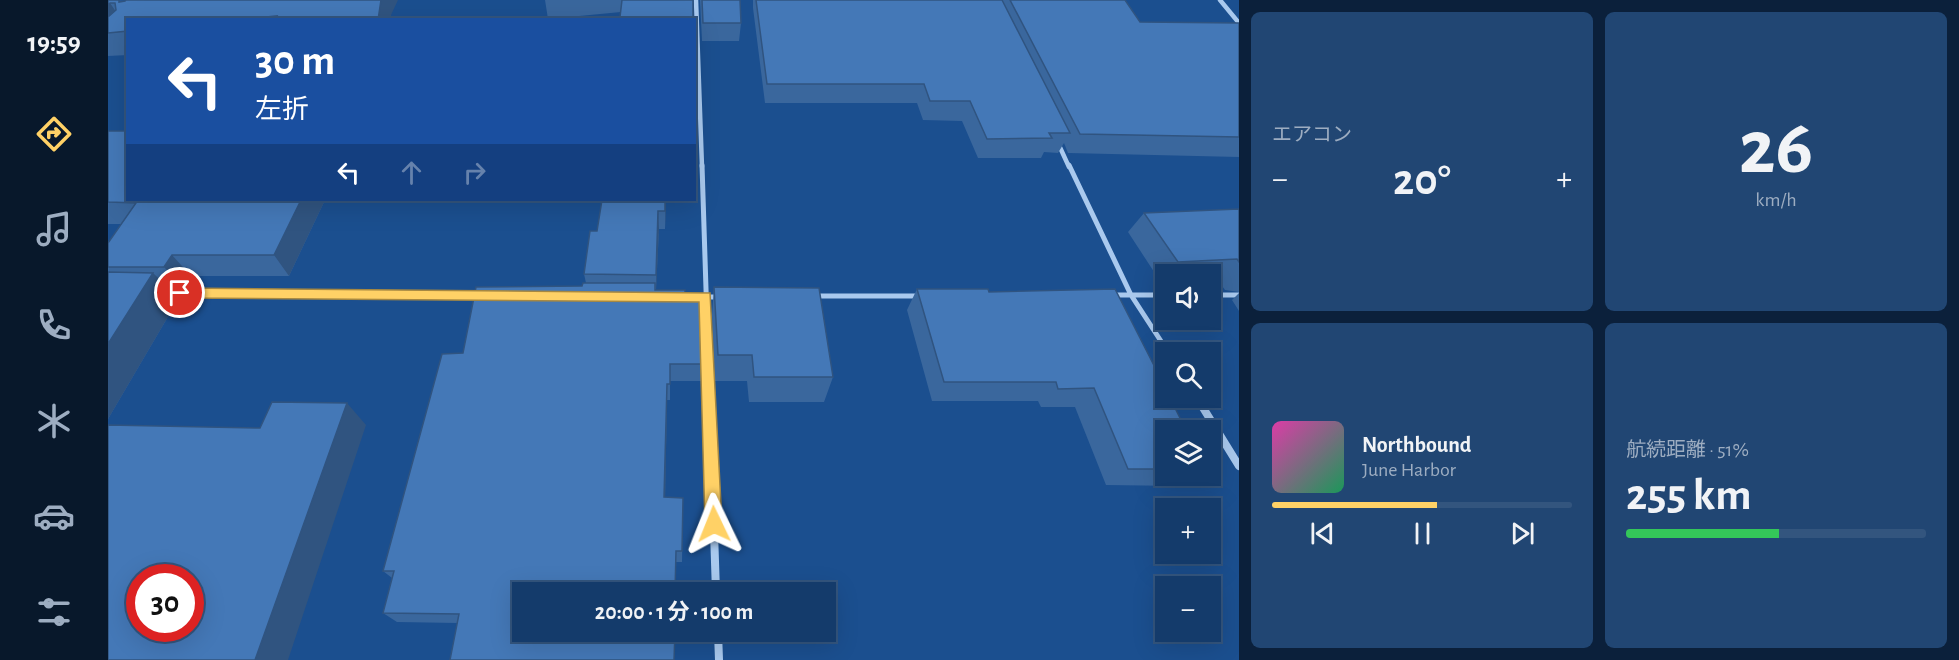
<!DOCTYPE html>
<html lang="ja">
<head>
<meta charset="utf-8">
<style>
  :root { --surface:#143b6b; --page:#214673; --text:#f1f3f6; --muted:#9dadc1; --line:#33557e; --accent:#ffd166 }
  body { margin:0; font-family:"Alegreya Sans","Noto Sans JP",sans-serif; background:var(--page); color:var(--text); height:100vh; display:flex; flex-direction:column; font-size:22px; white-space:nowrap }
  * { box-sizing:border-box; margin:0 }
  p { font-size:20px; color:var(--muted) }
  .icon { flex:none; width:33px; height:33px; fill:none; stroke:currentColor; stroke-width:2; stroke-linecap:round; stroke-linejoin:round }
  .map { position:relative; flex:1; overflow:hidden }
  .details { display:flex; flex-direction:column; gap:12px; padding:12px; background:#0b203b; width:720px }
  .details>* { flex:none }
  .top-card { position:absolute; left:18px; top:18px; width:570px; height:183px; border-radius:0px; box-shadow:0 6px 24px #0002,0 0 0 2px var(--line); background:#1a4fa0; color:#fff; overflow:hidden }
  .tools { position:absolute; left:1047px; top:264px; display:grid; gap:12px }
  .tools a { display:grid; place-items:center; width:66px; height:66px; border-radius:0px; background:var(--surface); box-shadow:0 6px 24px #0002,0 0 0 2px var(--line); font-size:30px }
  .speed { position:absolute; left:18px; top:564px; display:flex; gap:12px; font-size:30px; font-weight:700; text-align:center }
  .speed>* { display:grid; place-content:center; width:78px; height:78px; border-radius:50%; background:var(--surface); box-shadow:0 6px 24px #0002,0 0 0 2px var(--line); line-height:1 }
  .speed .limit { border:9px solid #d22; background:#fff; color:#111 }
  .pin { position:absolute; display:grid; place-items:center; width:51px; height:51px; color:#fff; margin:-26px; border:3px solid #fff; border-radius:50%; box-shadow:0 2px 6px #0007 }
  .me { position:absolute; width:66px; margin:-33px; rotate:358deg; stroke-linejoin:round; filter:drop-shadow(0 0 4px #0008) }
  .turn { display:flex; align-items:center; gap:21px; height:126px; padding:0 30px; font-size:27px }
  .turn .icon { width:78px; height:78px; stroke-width:2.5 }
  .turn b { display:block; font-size:42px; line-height:51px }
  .lanes { display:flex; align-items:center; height:57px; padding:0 30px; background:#0003; justify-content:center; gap:30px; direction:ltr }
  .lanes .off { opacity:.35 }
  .big { font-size:45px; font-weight:700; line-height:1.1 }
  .details .widget { flex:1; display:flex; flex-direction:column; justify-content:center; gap:9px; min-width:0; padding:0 21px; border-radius:9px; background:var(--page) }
  .details .dial { align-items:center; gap:0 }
  .dial b { font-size:78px; line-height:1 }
  .song { display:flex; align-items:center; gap:18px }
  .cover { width:72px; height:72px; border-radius:9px; background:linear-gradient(135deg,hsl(320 70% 55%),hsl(150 70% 35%)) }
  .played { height:6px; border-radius:3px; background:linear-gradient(90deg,var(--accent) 55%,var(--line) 55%) }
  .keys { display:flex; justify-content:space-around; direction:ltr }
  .heat { display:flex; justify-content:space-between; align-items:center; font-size:33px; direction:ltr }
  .charge { height:9px; border-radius:4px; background:linear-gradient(90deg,#34c759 51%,var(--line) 0) }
  .details .tiles { flex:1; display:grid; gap:12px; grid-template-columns:repeat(2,1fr) }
  .trip { position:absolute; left:404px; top:582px; width:324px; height:60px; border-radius:0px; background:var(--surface); box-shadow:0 6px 24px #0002,0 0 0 2px var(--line); font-weight:700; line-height:60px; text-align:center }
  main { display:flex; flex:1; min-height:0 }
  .dock { display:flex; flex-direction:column; width:108px; justify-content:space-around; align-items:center; background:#08182b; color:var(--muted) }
  .dock .icon { width:42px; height:42px }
  .dock .selected { color:var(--accent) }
  .dock b { font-size:27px; color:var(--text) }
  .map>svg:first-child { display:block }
</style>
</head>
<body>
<main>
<nav class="dock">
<b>19:59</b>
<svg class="icon selected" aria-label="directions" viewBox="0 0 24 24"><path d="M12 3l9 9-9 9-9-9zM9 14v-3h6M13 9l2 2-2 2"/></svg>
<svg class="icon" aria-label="music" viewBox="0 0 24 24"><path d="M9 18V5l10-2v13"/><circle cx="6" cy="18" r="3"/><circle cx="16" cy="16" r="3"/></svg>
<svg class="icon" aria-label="phone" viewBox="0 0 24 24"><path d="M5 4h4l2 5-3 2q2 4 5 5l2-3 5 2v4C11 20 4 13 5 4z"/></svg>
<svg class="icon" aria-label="climate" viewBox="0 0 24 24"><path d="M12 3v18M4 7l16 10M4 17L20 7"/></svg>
<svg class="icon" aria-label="car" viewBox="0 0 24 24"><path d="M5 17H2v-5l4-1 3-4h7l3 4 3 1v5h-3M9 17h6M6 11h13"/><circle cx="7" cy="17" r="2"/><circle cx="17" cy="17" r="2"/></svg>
<svg class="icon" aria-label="filters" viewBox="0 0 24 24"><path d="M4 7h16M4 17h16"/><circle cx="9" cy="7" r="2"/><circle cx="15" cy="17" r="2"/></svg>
</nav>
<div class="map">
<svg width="1131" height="660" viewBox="0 0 1131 660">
  <rect width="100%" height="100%" fill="#1b4f8f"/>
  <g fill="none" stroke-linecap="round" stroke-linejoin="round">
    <!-- minor-far2 -->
    <path stroke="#a9c9ee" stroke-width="4.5" d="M 588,0 L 594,167
      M 1112,0 L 1131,23
      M 950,143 L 961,167"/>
    <!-- minor-far1 -->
    <path stroke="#a9c9ee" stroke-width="5" d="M 594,165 L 601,382
      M 961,165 L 1023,295 L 1060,352
      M 58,293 L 374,295
      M 1003,295 L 1058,295
      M 1102,295 L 1131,295
      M 706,296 L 812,296
      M 589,297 L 611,297"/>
    <!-- minor -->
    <path stroke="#a9c9ee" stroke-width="8" d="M 601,380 L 608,592
      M 1089,398 L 1131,466
      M 610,632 L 611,660"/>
  </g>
  <!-- wall -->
  <path fill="#3a679d" d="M 0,0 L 283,15 L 282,20 L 20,20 L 20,55 L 0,56 Z
    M 437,0 L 585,0 L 585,20 L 512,20 L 513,12 L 440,19 Z
    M 592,0 L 632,0 L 633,23 L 631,41 L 594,41 Z
    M 645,0 L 1017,0 L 1032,22 L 1131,23 L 1131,157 L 960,153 L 956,143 L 950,153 L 936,152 L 933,158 L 870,158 L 854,121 L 815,120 L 809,103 L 657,103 L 645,8 Z
    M 0,131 L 20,200 L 217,200 L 181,276 L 83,276 L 76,289 L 61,289 L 71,298 L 0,419 L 0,243 L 13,224 L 0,224 Z
    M 494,200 L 558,200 L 557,229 L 551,229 L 548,290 L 577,296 L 596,364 L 595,381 L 562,381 L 562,400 L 559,400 L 557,498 L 575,498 L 574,562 L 568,562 L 350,623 L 289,622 L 275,613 L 284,578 L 275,571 L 355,353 L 474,286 L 478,283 L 476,274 L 489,231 Z
    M 1131,209 L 1131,292 L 1117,290 L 1109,279 L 1102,279 L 1102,274 L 1058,274 L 1058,281 L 1052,281 L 1020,232 L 1036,213 Z
    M 606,287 L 725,377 L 716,402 L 641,402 L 639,381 L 607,381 L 604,315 Z
    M 809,289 L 881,292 L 1058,430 L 1058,476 L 1089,476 L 1072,486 L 998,485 L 967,407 L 933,407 L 930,401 L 824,401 L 799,310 Z
    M 1131,293 L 1131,311 L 1124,300 Z"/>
  <!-- shaded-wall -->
  <path fill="#305480" d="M 273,0 L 290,0 L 283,15 L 282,20 L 270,20 Z
    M 2,3 L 17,25 L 0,33 L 0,5 Z
    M 193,200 L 217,200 L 181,276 L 166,255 Z
    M 557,200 L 558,200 L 557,229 Z
    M 550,211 L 551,229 L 548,292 L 548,275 Z
    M 64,255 L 83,276 L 76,289 L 56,267 Z
    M 45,273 L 71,298 L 0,419 L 0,344 Z
    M 559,384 L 559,400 L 557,511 L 556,497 Z
    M 239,403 L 258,425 L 180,660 L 147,660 Z"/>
  <!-- building -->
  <path fill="#4478b7" stroke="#305480" stroke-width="1.5" fill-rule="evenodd" d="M 0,0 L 11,0 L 11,2 L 17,1 L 18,0 L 273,0 L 270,20 L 167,20 L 169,16 L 128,20 L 20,20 L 20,31 L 0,33 L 0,17 L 8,10 L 7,3 L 2,3 L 0,5 Z
    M 514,0 L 585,0 L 585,20 L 518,20 L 519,17 L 512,17 Z
    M 594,0 L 632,0 L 633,23 L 595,23 Z
    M 648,0 L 894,0 L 962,133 L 941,133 L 944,138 L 879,139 L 862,101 L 822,101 L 816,84 L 659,84 Z
    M 902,0 L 1017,0 L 1032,22 L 1131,23 L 1131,137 L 972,134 Z
    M 0,131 L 20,131 L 20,200 L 193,200 L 166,255 L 64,255 L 56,267 L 0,267 L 0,243 L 28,203 L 0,202 Z
    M 494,200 L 557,200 L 557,211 L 550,211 L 548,275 L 476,274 L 482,231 L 489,231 Z
    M 1131,209 L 1131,262 L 1129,259 L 1070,262 L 1036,213 Z
    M 0,272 L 45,273 L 0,344 Z
    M 475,283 L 547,283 L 547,290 L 577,290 L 577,296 L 595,297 L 596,364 L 562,364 L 562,384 L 559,384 L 556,497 L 575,498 L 574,551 L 568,551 L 567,592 L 414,592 L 414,632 L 567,632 L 566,660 L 342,660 L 351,614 L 275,613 L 286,571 L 275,571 L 334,354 L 355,353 L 368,287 L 474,286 Z
    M 606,287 L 711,288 L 725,377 L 646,377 L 644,355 L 610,355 Z
    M 809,289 L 880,289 L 881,292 L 1007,289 L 1058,389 L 1058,398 L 1062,398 L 1078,430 L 1058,430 L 1058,469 L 1020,469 L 986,388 L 950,389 L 948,382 L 836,382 Z
    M 164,402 L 239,403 L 147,660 L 0,660 L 0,425 L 152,428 ZM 32,578 L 82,578 L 82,628 L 32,628 Z"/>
  <!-- route -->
  <path fill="#ffd166" stroke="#a68842" stroke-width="1.5" d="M 72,288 L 602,293 L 614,524 L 611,530 L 606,532 L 600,530 L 597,524 L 591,302 L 72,298 L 65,293 Z"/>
</svg>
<div class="tools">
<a><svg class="icon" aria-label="sound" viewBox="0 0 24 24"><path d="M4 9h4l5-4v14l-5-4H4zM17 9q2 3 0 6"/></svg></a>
<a><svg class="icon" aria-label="search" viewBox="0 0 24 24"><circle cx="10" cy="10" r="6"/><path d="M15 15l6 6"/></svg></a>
<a><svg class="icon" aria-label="layers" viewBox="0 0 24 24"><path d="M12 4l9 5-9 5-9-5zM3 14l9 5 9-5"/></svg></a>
<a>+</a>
<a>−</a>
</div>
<div class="speed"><div class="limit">30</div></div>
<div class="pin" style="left:72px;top:293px;background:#d93025"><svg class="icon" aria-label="arrive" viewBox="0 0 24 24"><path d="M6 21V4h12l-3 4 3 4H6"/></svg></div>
<svg class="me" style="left:606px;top:524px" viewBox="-20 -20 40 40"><path d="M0-17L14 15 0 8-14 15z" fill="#ffd166" stroke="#fff" stroke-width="4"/></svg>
<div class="trip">20:00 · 1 分 · 100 m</div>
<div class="top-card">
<div class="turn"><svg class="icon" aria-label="left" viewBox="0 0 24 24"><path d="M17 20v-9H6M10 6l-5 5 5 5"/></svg><div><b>30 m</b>左折</div></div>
<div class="lanes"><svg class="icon" aria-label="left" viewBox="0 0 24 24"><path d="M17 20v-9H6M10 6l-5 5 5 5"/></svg><svg class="icon off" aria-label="ahead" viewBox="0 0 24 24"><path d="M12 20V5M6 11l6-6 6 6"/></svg><svg class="icon off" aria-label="right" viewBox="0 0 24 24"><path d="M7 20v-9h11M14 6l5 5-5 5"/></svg></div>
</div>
</div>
<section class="details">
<div class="tiles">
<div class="widget"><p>エアコン</p>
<div class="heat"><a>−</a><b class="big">20°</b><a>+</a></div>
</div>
<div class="widget dial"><b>26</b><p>km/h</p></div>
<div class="widget">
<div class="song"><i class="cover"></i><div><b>Northbound</b><p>June Harbor</p></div></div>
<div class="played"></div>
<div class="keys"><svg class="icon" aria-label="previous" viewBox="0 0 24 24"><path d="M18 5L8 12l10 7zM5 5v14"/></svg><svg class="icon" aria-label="pause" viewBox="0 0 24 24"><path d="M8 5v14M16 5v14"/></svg><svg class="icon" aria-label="next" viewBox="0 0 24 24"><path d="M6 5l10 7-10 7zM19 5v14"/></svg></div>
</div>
<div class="widget"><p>航続距離 · 51%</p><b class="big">255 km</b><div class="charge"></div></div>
</div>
</section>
</main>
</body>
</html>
